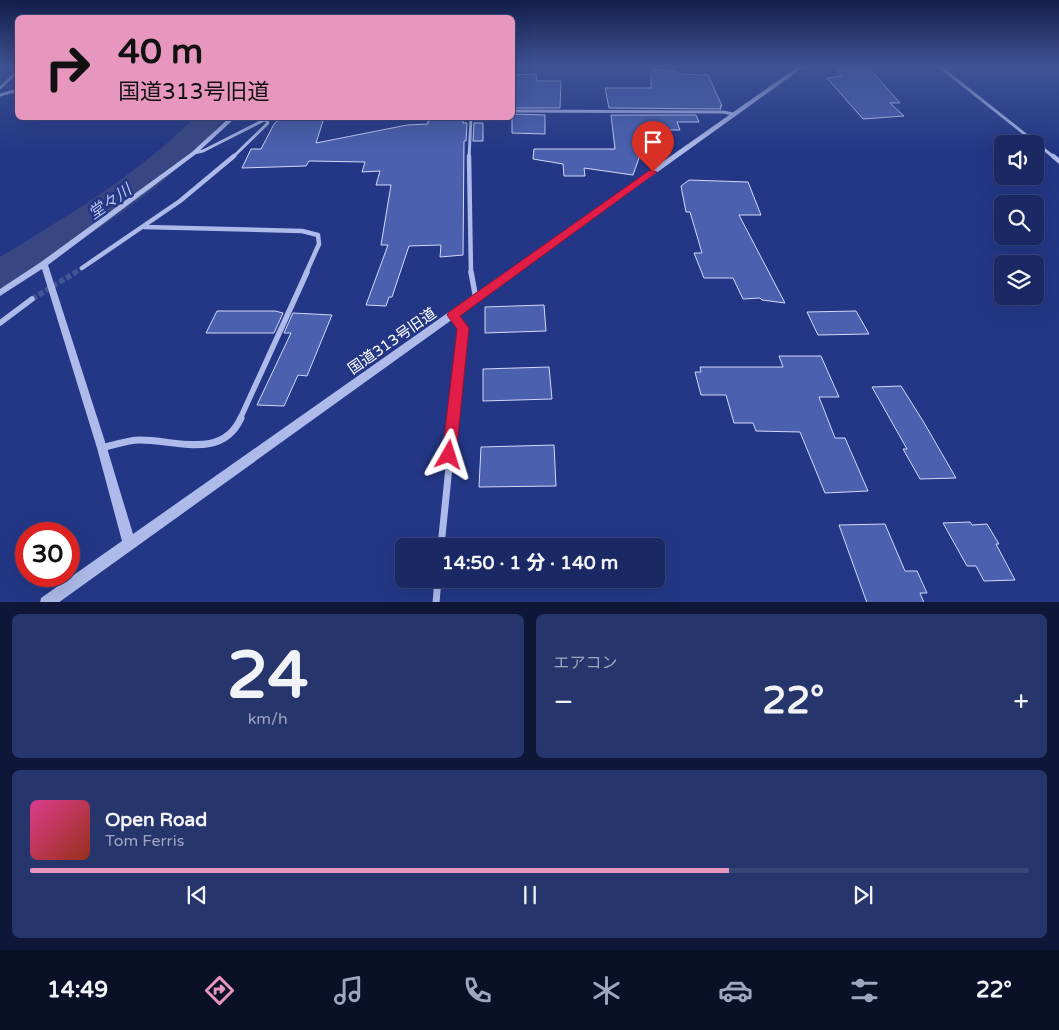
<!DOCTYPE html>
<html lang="ja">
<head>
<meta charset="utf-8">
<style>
  :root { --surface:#1a2964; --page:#27356d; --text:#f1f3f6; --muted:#9fa6bf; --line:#384578; --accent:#e797bd }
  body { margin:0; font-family:"Varela Round","Noto Sans JP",sans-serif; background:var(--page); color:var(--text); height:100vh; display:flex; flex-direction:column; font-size:19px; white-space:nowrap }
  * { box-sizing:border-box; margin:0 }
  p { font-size:16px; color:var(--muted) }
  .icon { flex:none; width:28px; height:28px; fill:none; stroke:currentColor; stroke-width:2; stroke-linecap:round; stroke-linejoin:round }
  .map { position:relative; height:602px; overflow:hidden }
  .drawer { display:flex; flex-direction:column; gap:12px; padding:12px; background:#0e1737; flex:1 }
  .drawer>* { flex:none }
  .guide { position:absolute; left:15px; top:15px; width:500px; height:105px; border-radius:8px; box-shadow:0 5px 20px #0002,0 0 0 1px var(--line); background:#e797bd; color:#111; overflow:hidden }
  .tools { position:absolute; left:994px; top:135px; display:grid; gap:10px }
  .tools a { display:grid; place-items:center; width:50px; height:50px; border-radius:8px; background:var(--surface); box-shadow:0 5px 20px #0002,0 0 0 1px var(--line); font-size:25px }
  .speed { position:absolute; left:15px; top:522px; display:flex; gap:10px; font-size:25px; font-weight:700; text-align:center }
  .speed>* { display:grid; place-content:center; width:65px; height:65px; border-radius:50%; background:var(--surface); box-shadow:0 5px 20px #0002,0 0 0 1px var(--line); line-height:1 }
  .speed .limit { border:8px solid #d22; background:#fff; color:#111 }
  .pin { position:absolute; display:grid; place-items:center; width:42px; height:42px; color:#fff; margin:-51px -21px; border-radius:50% 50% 50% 0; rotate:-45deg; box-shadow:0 0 5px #0007 }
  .pin .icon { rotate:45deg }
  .me { position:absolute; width:55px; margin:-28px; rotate:6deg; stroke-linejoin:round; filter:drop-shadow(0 0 4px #0008) }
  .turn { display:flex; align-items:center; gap:18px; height:105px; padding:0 20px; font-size:22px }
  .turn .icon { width:65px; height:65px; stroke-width:2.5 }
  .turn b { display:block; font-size:35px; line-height:42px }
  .big { font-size:38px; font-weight:800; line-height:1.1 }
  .drawer .card { flex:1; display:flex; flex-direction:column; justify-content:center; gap:8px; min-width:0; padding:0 18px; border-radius:8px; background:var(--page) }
  .drawer .dial { align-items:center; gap:0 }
  .dial b { font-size:65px; line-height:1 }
  .song { display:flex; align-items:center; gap:15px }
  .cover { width:60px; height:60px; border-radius:8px; background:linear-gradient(135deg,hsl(330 70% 55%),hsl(10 70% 35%)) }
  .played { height:5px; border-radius:2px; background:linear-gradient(90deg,var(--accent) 70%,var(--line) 70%) }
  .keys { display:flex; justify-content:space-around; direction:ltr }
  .heat { display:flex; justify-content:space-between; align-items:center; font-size:28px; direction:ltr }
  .drawer .tiles { flex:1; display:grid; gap:12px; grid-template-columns:1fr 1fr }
  .card:last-child { grid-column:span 2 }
  .trip { position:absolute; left:395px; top:538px; width:270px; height:50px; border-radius:8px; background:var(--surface); box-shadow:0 5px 20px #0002,0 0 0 1px var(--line); font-weight:800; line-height:50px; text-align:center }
  .tab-bar { display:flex; height:80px; justify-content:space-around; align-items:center; background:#0a1028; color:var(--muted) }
  .tab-bar .icon { width:35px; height:35px }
  .tab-bar .selected { color:var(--accent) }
  .tab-bar b { font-size:22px; color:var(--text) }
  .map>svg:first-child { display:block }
</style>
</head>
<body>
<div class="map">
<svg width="1059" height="603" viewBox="0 0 1059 603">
  <rect width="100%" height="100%" fill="#233786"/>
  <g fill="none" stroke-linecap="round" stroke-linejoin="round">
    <!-- river -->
    <path fill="#384782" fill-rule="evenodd" d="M 194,118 L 224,118 C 180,182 79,241 14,284 L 0,288 L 0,257 C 69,215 137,175 194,118 Z"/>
  </g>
  <!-- building -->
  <path fill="#4b60ae" stroke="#d2daf7" d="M 835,66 L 867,66 L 900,103 L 890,103 L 904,116 L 863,119 L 827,78 L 842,76 Z
    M 651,70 L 676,71 L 677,74 L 708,75 L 722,106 L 720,106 L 721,109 L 609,108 L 605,88 L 651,88 Z
    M 536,74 L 537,81 L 561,81 L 560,108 L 512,108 L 512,75 Z
    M 512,114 L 545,115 L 545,134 L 512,133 Z
    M 611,115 L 696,115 L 699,122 L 677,122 L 680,130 L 669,130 L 670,135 L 641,137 L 642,142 L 634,142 L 639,158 L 633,175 L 584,168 L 585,176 L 564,176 L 563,164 L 533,159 L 534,149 L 615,149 Z
    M 281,118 L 324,118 L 316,143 L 407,125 L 428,124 L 428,118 L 463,118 L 463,123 L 467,123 L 466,141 L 464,141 L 463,255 L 440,257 L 441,245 L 409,246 L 392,297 L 389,297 L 386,306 L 366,305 L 388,245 L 381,245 L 391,185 L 376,185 L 380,171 L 362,172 L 365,162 L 309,161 L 306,166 L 242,168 L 251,149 L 261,149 L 274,124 Z
    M 474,123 L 483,123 L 483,141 L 473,141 Z
    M 689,180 L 748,182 L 761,215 L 739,215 L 785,303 L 762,300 L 760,298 L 743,299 L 733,278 L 704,278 L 694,253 L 702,253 L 690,212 L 686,212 L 681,186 Z
    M 544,305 L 546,331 L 485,333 L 485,307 Z
    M 217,311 L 275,311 L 283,313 L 274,333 L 206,333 Z
    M 856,311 L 869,334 L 818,335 L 807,312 Z
    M 293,313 L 332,315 L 307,376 L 298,375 L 284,406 L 257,405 L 291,333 L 284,333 Z
    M 779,356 L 821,356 L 839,397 L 819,397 L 835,438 L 845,438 L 868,491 L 825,493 L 800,432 L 756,431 L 753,423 L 734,423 L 726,395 L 701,395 L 695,372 L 701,372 L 700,367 L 783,367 Z
    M 549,367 L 552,399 L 483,401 L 483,369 Z
    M 901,386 L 923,421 L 956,478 L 920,479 L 903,449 L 907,449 L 872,387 Z
    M 554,445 L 556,486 L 479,487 L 481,447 Z
    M 970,522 L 972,525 L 987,524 L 999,544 L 996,544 L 1015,580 L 984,581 L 976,566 L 967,566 L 943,523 Z
    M 885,524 L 905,571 L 917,571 L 927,593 L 920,593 L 924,603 L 867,603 L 839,525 Z"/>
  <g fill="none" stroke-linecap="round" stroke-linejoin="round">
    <!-- minor-tunnel-far1 -->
    <path stroke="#445598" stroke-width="4.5" stroke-dasharray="4.5 2" stroke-linecap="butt" d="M 74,273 L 82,268"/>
    <!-- minor-tunnel -->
    <path stroke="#445598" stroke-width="5.5" stroke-dasharray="5.5 2.5" stroke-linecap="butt" d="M 32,299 L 76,272"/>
    <!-- minor-far3 -->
    <path stroke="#aebae9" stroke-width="3" d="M 939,66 L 1055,158
      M 0,88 L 18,71
      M 0,95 L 18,90
      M 512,111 L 723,112 L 733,114
      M 194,153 L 203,151 L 268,118
      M 232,158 L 268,123 L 265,119
      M 469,158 L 471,118"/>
    <!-- minor-far2 -->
    <path stroke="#aebae9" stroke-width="4.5" d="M 469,156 L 471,273
      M 1053,156 L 1059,161
      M 144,227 L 302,231 L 318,235 L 319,244 L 306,273
      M 82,268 L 180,201 L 234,156"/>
    <!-- minor-far1 -->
    <path stroke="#aebae9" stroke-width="5.5" d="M 471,272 L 476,299
      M 453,315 L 463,328 L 454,419
      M 0,323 L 32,299
      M 240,419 L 307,272"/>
    <!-- minor -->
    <path stroke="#aebae9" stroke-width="7" d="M 102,448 C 114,445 127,440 140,440 C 176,440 222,460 241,418
      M 441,546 L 454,418
      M 436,603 L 438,579"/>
    <!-- tertiary -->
    <path fill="#aebae9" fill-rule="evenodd" d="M 799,66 L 805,66 L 58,603 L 40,603 L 41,598 L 122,541 L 97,448 L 42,269 L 0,296 L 0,289 L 41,262 L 192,152 L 229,118 L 235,118 L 196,154 L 48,265 L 107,448 L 133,534 Z"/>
  </g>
  <!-- sky -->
  <linearGradient id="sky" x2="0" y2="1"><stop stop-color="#131e4a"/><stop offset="0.44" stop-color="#3f5395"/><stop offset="1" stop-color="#3f5395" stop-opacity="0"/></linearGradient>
  <rect width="1059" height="150" fill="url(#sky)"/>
  <!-- route -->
  <path fill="#e11d48" stroke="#92132f" d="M 650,170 L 657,172 L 460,316 L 469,328 L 456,455 L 454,459 L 449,461 L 444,459 L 442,455 L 457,329 L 447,315 L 449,312 Z"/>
  <g text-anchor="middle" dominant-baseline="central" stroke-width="5" stroke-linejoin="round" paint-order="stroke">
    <!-- street labels -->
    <g font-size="15" fill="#fff" stroke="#233786">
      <text transform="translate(392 341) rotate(-35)">国道313号旧道</text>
    </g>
    <!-- water labels -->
    <g font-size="16" font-style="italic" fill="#b9c5f0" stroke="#233786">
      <text transform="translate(110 202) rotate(-35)">堂々川</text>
    </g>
  </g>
</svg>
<div class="tools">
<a><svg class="icon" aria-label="sound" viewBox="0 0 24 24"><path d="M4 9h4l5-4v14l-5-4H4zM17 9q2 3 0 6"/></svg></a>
<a><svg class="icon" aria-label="search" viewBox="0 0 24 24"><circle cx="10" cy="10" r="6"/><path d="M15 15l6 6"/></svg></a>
<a><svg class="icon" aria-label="layers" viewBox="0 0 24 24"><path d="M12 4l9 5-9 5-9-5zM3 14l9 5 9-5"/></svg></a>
</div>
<div class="speed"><div class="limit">30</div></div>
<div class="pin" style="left:653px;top:172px;background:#d93025"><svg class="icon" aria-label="arrive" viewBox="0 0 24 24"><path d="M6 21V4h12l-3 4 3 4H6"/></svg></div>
<svg class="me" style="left:449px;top:455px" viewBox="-20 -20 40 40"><path d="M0-17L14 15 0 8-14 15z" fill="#e11d48" stroke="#fff" stroke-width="4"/></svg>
<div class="trip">14:50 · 1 分 · 140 m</div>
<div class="guide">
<div class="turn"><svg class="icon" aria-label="right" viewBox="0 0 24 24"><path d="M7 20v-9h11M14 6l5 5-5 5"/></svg><div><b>40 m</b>国道313号旧道</div></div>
</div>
</div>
<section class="drawer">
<div class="tiles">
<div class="card dial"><b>24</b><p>km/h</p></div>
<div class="card"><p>エアコン</p>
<div class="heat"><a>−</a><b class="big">22°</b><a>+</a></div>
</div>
<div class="card">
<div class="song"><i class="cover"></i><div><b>Open Road</b><p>Tom Ferris</p></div></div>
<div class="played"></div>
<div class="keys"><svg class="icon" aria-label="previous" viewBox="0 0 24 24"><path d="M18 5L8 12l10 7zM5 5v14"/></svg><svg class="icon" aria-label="pause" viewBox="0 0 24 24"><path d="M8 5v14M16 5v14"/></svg><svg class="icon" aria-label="next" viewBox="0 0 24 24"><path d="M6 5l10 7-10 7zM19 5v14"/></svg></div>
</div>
</div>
</section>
<nav class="tab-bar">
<b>14:49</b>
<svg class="icon selected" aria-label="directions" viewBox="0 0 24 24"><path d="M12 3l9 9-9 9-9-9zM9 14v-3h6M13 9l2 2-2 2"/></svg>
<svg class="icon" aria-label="music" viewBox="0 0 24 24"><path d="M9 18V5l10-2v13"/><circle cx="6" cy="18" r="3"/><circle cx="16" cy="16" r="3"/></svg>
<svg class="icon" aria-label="phone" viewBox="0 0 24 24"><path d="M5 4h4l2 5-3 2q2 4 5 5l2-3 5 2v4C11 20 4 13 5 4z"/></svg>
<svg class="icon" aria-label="climate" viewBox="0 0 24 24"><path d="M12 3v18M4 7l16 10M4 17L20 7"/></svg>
<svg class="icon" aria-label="car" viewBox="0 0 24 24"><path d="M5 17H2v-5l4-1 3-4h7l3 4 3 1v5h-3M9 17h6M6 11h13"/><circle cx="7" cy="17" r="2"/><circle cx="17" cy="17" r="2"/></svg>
<svg class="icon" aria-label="filters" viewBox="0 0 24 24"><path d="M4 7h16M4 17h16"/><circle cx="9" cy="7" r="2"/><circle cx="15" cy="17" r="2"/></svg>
<b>22°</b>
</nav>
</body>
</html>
